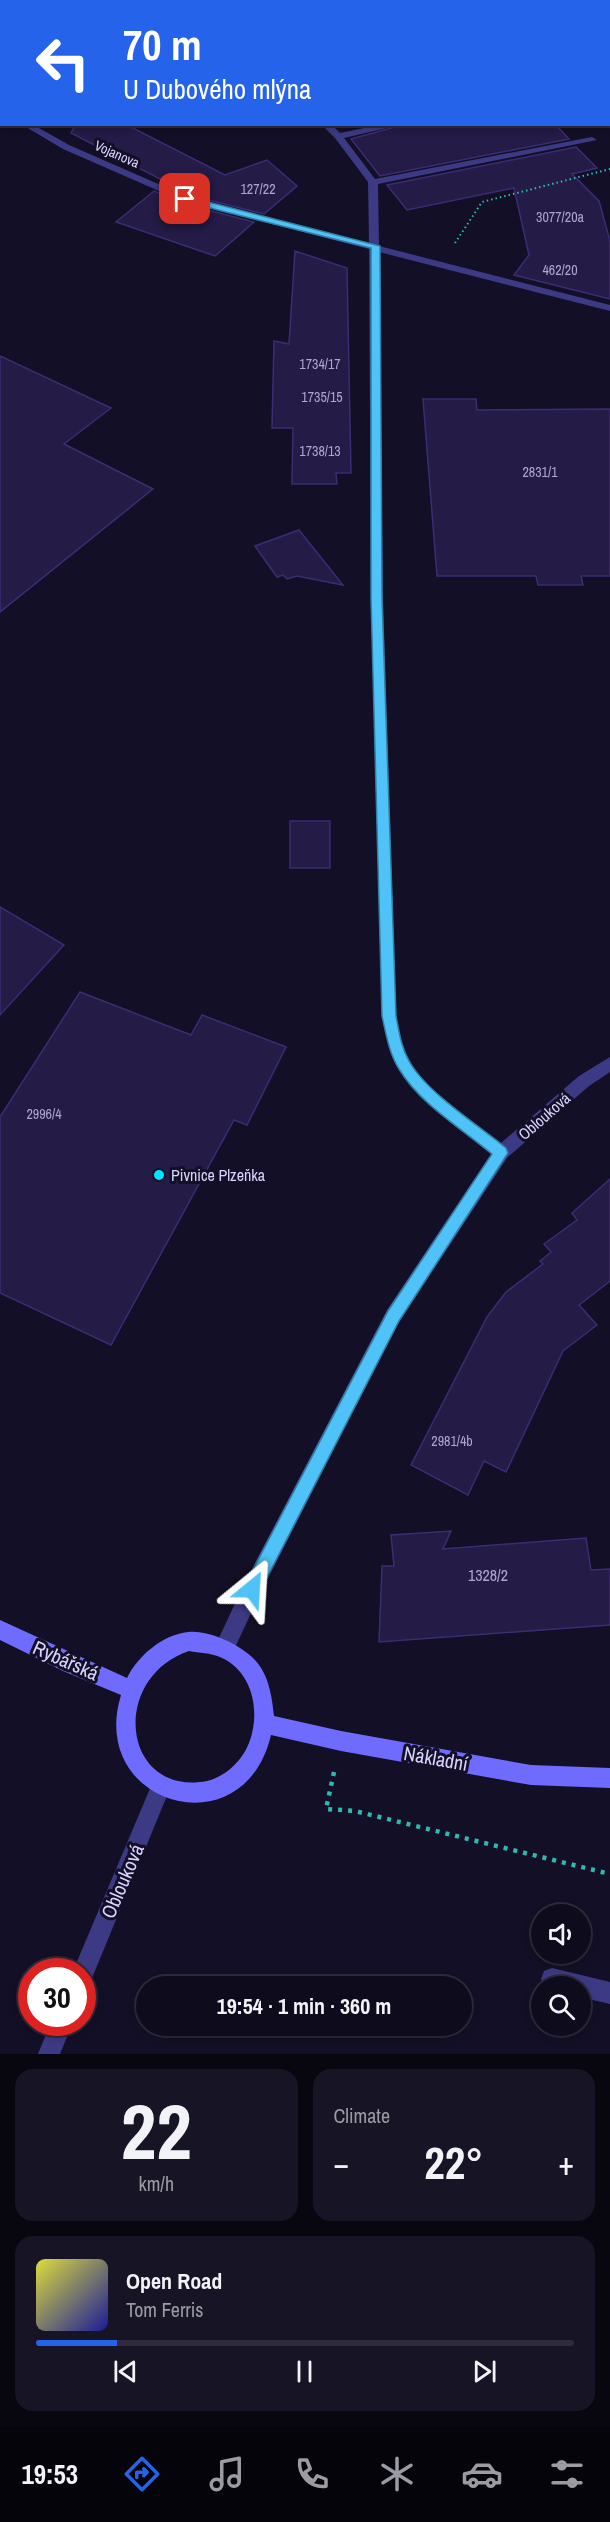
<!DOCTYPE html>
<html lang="en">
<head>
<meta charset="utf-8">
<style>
  :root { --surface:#0e0b1c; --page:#171425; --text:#f1f3f6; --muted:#9b9ba3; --line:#2e2b3b; --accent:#2563eb }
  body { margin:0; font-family:"Archivo Narrow",sans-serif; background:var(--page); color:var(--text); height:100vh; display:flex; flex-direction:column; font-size:22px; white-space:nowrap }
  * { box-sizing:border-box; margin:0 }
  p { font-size:20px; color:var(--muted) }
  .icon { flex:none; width:33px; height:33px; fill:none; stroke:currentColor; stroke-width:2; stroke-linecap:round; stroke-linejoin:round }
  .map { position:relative; height:2054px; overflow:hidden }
  .side { display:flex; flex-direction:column; gap:15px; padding:15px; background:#08060f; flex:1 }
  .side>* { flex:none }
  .top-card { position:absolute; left:0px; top:0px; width:610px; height:126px; box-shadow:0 3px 9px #0003,0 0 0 2px var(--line); background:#2563eb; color:#fff; overflow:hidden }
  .buttons { position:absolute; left:531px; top:1904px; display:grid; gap:12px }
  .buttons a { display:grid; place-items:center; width:60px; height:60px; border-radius:50%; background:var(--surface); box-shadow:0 3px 9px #0003,0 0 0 2px var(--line); font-size:30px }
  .speed { position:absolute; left:18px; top:1958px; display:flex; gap:12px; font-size:30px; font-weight:700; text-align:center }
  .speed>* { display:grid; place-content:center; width:78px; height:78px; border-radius:50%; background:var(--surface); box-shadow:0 3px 9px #0003,0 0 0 2px var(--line); line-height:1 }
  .speed .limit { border:9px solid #d22; background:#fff; color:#111 }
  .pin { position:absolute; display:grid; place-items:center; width:51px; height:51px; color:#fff; margin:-26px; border-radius:12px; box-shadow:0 3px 9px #0006 }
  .me { position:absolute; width:66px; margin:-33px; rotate:27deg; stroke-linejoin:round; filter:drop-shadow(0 0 4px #0008) }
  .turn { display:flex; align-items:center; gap:21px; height:126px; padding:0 24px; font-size:27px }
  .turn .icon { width:78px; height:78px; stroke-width:2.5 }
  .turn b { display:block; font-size:42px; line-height:51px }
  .big { font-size:45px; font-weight:700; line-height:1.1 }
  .side .tile { flex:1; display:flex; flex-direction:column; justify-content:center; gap:9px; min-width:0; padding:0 21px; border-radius:18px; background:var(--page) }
  .side .dial { align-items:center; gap:0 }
  .dial b { font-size:78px; line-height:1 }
  .song { display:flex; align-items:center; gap:18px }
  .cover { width:72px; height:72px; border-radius:9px; background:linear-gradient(135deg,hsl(60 70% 55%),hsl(240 70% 35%)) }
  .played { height:6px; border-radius:3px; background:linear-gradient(90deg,var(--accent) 15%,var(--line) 15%) }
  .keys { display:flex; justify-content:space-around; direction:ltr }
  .heat { display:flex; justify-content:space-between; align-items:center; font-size:33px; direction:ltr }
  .side .tiles { flex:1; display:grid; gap:15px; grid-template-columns:1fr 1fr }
  .tile:last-child { grid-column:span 2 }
  .trip { position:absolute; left:136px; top:1976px; width:336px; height:60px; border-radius:30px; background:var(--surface); box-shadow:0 3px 9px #0003,0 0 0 2px var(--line); font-weight:700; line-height:60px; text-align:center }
  .dock { display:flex; height:96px; justify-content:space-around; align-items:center; background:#06040b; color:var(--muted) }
  .dock .icon { width:42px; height:42px }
  .dock .selected { color:var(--accent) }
  .dock b { font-size:27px; color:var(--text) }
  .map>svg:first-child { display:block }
</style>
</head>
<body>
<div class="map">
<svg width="610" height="2054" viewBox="0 0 610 2054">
  <rect width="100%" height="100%" fill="#130f26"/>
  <!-- building -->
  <path fill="#241b47" stroke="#3b2d73" stroke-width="1.5" d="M 76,124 L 125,124 L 225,175 L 267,160 L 297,186 L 264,214 L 189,195 L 163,184 L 166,182 L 71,133 Z
    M 406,124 L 555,124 L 569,139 L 380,176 L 351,139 Z
    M 576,147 L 597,168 L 572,174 L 599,201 L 610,241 L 610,299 L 514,275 L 529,255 L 514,188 L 407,210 L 387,185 Z
    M 154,191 L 181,203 L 254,222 L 215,256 L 116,222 Z
    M 295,251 L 347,268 L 351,473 L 336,473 L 337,484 L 292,484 L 293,428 L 272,428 L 274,341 L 289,344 Z
    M 0,356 L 111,408 L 64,444 L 153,489 L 0,612 Z
    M 423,399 L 476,399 L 477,410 L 610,409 L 610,576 L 581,576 L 583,585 L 538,585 L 536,576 L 437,576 Z
    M 299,530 L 343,585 L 297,576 L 287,579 L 283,575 L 277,577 L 255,546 Z
    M 290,821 L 330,821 L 330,868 L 290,868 Z
    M 0,907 L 64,945 L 0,1015 Z
    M 80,992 L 191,1035 L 202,1015 L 286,1047 L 247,1125 L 234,1120 L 111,1345 L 0,1293 L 0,1117 Z
    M 610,1179 L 610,1281 L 579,1305 L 597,1325 L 563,1351 L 506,1472 L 484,1461 L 468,1495 L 411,1465 L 487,1317 L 506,1292 L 543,1264 L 540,1261 L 551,1252 L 544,1244 L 577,1220 L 572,1213 Z
    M 451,1531 L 443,1549 L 586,1538 L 591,1570 L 610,1569 L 610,1625 L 379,1642 L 382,1566 L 394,1566 L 391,1535 Z"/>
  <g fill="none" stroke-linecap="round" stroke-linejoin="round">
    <!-- path-far1 -->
    <path stroke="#2fb8b0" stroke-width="2" stroke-dasharray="1.5 3" stroke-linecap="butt" d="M 505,0 L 507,2
      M 455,243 L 482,202 L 610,169"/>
    <!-- path -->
    <path stroke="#2fb8b0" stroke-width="4.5" stroke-dasharray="4 6" stroke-linecap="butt" d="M 334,1772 L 326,1809 L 355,1811 L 610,1874"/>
    <!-- street -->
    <path fill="#3d3a85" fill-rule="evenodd" d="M 465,0 L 474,0 L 475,2 L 466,2 Z
      M 0,108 L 2,109 L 2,115 L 0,114 Z
      M 21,124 L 32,124 L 69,145 L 188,197 L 369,243 L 368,182 L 335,138 L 321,124 L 331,124 L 340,133 L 383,124 L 404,124 L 344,138 L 375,179 L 592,137 L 597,140 L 378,184 L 379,246 L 610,305 L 610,311 L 379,252 L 383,598 L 396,1016 C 399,1030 401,1044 408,1057 C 427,1094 470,1118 501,1143 L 579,1076 L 610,1057 L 610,1072 L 589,1086 L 507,1158 L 399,1322 L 259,1596 L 232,1654 L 225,1657 L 218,1654 L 215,1647 L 218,1640 L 245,1582 L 387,1310 L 491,1154 C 438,1110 394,1090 382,1016 L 371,598 L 369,249 L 182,201 L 63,149 Z
      M 161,1776 L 168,1779 L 171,1786 L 90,1983 L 82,1985 L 82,1971 L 73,1971 L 154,1779 Z
      M 552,1968 L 610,1982 L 610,2004 L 580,1997 L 580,1986 L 544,1986 L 541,1979 L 544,1971 Z
      M 51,2022 L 73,2022 L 60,2054 L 38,2054 Z"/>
    <!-- secondary -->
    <path fill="#6f6bff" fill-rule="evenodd" d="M 0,1620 L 127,1678 C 138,1656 162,1635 188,1632 C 207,1629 242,1645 255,1660 C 269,1675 272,1697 274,1716 L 341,1731 L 531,1765 L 610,1768 L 610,1788 L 531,1785 L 341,1751 L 271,1735 C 244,1851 87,1805 121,1695 L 63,1671 L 0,1640 ZM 189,1651 C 199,1653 211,1653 220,1657 C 253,1671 261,1712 249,1743 C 242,1761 225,1777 207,1781 C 122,1797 109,1678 189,1651 Z"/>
  </g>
  <!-- route -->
  <path fill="#4fc3f7" stroke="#337fa1" stroke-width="1.5" d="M 185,196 L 380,246 L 382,598 L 396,1016 C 399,1031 401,1047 409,1061 C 426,1092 478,1125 506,1148 L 508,1153 L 399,1321 L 258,1595 L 252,1597 L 246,1595 L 243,1589 L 246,1583 L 388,1311 L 492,1154 C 461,1128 420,1104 399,1069 C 389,1053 386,1034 382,1016 L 371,598 L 371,248 L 182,201 L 181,199 Z"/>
  <!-- markers -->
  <circle fill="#00e5ff" stroke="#130f26" stroke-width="2" cx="159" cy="1175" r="6"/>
  <g text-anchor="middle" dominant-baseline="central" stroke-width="6" stroke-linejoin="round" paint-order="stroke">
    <!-- far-street labels -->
    <g font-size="14" fill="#d9d4ff" stroke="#130f26">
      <text transform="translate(117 154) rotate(24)">Vojanova</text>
    </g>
    <!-- number labels -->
    <g font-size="14" fill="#aca6d1">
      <text x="258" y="189">127/22</text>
      <text x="560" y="217">3077/20a</text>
      <text x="560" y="270">462/20</text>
      <text x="320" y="364">1734/17</text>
      <text x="322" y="397">1735/15</text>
      <text x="320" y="451">1738/13</text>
      <text x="540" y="472">2831/1</text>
      <text x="44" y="1114">2996/4</text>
      <text x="452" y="1441">2981/4b</text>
    </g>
    <!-- street labels -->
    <g font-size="16" fill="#d9d4ff" stroke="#130f26">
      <text transform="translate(544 1116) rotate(-41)">Oblouková</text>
    </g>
    <!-- poi labels -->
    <g font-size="16" fill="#d9d4ff" stroke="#130f26" text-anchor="start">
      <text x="171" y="1175">Pivnice Plzeňka</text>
    </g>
    <!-- near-number labels -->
    <g font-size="16" fill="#aca6d1">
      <text x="488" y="1575">1328/2</text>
    </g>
    <!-- near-street labels -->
    <g font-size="20" fill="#d9d4ff" stroke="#130f26">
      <text transform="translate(66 1660) rotate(24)">Rybářská</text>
      <text transform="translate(436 1758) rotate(10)">Nákladní</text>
      <text transform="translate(122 1881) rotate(-67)">Oblouková</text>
    </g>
  </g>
</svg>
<div class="buttons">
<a><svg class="icon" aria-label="sound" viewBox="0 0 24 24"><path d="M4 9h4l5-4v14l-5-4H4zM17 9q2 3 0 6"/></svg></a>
<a><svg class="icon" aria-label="search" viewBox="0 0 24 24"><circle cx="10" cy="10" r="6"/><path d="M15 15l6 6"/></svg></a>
</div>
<div class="speed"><div class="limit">30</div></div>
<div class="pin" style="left:185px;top:199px;background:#d93025"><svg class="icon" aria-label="arrive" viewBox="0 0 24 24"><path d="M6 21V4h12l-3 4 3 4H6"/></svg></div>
<svg class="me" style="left:252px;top:1589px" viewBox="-20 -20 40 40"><path d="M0-17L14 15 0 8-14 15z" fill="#4fc3f7" stroke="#fff" stroke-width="4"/></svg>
<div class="trip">19:54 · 1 min · 360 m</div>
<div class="top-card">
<div class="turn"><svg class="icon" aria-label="left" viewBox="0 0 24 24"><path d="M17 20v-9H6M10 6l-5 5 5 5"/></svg><div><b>70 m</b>U Dubového mlýna</div></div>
</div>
</div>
<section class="side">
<div class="tiles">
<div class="tile dial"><b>22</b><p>km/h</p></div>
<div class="tile"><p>Climate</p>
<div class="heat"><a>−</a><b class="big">22°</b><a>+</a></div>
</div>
<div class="tile">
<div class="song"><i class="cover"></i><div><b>Open Road</b><p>Tom Ferris</p></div></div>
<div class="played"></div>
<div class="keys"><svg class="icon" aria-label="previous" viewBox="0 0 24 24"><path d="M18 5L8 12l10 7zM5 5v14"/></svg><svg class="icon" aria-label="pause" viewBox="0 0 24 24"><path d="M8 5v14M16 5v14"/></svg><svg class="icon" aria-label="next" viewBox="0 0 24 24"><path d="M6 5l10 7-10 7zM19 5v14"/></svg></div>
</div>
</div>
</section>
<nav class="dock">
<b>19:53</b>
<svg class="icon selected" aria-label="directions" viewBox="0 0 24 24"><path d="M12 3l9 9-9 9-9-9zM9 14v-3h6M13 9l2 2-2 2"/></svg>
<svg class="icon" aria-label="music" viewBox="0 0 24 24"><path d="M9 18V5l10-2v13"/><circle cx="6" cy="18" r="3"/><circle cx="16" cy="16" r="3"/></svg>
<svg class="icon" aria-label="phone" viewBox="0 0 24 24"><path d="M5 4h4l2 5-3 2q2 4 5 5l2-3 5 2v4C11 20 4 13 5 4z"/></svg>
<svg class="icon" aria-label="climate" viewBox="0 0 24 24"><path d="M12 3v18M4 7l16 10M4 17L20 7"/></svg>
<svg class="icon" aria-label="car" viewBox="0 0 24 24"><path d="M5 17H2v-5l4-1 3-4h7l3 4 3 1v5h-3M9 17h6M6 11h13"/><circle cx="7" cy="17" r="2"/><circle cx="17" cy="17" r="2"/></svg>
<svg class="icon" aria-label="filters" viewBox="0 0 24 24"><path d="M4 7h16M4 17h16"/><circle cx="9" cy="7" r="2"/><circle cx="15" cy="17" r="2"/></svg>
</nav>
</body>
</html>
